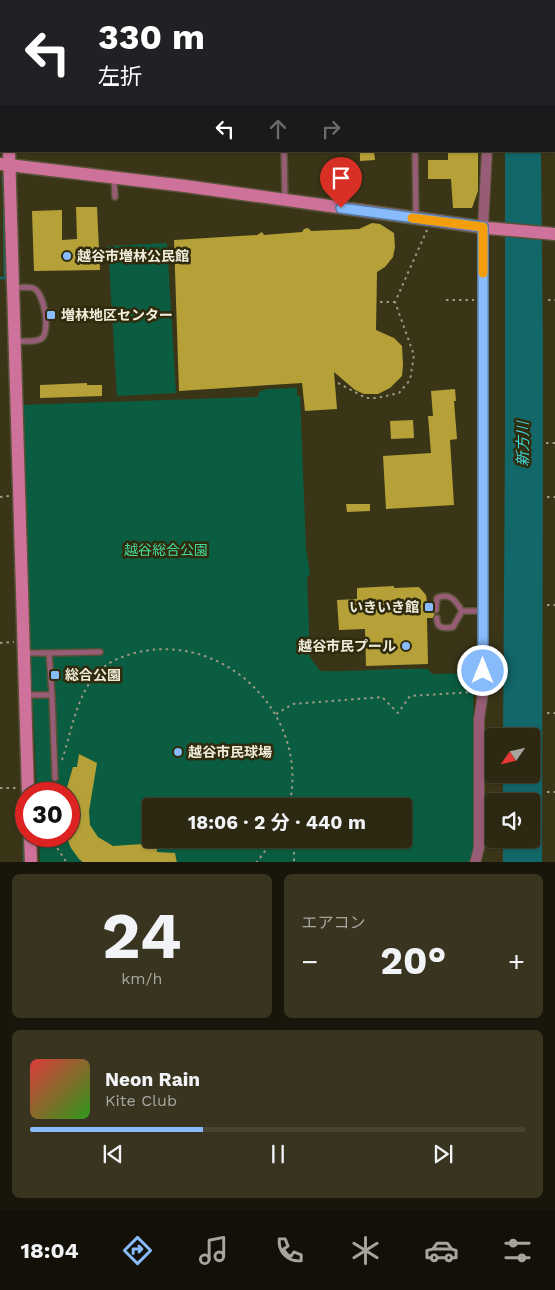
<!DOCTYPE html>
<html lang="ja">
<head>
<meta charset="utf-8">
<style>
  :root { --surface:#2c2812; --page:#383420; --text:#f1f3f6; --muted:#a6a69f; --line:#484432; --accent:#87bbfb }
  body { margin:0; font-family:"Work Sans","Noto Sans JP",sans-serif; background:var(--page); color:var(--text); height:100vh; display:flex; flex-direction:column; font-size:19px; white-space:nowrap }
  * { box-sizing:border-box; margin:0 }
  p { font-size:16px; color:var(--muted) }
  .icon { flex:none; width:28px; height:28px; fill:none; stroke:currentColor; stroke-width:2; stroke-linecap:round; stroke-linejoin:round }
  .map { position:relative; height:862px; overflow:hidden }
  .panel { display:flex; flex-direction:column; gap:12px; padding:12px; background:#18160a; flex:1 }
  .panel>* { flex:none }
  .top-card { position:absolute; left:0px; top:0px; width:555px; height:152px; box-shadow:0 1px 4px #0004,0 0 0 1px var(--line); background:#202124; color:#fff; overflow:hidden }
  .needle { width:32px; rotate:236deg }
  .buttons { position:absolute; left:485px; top:728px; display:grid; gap:10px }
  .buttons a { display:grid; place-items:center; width:55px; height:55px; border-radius:5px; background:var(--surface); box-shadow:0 1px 4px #0004,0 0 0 1px var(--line); font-size:25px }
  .speed { position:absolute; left:15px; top:782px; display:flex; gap:10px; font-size:25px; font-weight:700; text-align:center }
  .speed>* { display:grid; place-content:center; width:65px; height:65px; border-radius:50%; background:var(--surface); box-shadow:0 1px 4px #0004,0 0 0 1px var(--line); line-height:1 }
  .speed .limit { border:8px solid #d22; background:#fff; color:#111 }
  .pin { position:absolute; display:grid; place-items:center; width:42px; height:42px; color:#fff; margin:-51px -21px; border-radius:50% 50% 50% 0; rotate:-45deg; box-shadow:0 0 5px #0007 }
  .pin .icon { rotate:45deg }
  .me { position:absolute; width:55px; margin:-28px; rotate:0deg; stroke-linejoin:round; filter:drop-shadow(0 0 4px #0008) }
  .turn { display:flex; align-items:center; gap:18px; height:105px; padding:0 15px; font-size:22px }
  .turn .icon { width:65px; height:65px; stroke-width:2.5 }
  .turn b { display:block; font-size:35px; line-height:42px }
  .lanes { display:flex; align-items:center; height:48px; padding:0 15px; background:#0003; justify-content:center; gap:25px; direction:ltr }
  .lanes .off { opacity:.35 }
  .big { font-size:38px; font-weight:700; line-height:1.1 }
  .panel .widget { flex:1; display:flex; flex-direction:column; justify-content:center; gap:8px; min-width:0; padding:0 18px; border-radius:8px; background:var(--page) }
  .panel .dial { align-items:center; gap:0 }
  .dial b { font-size:65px; line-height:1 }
  .song { display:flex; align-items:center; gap:15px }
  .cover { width:60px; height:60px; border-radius:8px; background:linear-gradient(135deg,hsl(0 70% 55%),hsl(110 70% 35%)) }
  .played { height:5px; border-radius:2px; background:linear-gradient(90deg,var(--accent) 35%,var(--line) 35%) }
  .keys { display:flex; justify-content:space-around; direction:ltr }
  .heat { display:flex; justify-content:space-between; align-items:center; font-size:28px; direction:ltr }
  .panel .tiles { flex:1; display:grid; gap:12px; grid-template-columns:1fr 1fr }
  .widget:last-child { grid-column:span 2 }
  .trip { position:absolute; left:142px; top:798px; width:270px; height:50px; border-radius:5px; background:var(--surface); box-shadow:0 1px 4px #0004,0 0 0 1px var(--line); font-weight:700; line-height:50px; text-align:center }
  .tabs { display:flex; height:80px; justify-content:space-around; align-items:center; background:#121007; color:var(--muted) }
  .tabs .icon { width:35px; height:35px }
  .tabs .current { color:var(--accent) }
  .tabs b { font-size:22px; color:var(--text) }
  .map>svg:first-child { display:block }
</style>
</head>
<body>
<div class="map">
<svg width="555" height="863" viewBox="0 0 555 863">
  <rect width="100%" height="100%" fill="#3b3518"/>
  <!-- built -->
  <path fill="#433c16" d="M 286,0 L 474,0 L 286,1 Z"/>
  <!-- green -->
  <path fill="#0a5d40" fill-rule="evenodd" d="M 167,243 L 176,393 L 117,396 L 108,246 Z
    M 297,388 L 297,396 L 300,396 L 306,548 L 310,575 L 307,577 L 310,657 L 320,671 C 356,672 392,668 428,669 L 432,674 L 473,673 L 475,862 L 40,862 L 39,836 L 69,836 L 69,794 L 37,794 L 19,405 L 258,397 L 259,392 L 267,389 ZM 151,806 L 404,806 L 404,839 L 151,839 Z"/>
  <!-- water -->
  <path fill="#126768" d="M 505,151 L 541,151 L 543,364 L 542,862 L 503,863 L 503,839 L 531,839 L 531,801 L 503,801 L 503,774 L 531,774 L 531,736 L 503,736 L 505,444 Z"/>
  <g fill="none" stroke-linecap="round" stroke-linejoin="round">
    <!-- stream -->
    <path stroke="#126768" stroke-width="2.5" d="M 0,68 L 1,101
      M 3,177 L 4,202
      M 0,278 L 5,278 L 4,208
      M 9,360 L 10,381
      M 23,794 L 24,863"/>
  </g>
  <!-- building -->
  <path fill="#b5a138" d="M 360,151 L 374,151 L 375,160 L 360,161 Z
    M 448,151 L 478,151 L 478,191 L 472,208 L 453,208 L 451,179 L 428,179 L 428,160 L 448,160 Z
    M 76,207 L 97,207 L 100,270 L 34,271 L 32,211 L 62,210 L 62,240 L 77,239 Z
    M 372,223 L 380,224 L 394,233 L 395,247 L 393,257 L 385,267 L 377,272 L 376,330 L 394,338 L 402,346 L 403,365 L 402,376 L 390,388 L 378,394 L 364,394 L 355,390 L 334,372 L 337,409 L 305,411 L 302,383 L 179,391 L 174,240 L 257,235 L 262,232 L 264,235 L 302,232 L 304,229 L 308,228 L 311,231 L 359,229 Z
    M 87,383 L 87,385 L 102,385 L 102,396 L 40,398 L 40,385 Z
    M 455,389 L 456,401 L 454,401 L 457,439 L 450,440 L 454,505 L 386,509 L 383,456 L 431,453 L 428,416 L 433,416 L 431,391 Z
    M 413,420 L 414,438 L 391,439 L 390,421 Z
    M 346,504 L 370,504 L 370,511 L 347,512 Z
    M 394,586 L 394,588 L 419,587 L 426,595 L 428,610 L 432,610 L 435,614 L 433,618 L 427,618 L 428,664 L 366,666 L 365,629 L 339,630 L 337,600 L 357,599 L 357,588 Z
    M 79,754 L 97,763 L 89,811 L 90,825 L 98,837 L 113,846 L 157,843 L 157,852 L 175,853 L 177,863 L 84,863 L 79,859 L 71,848 L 66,836 L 69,836 L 69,794 L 65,794 L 73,767 L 77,767 Z"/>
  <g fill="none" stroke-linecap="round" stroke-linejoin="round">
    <!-- lane casing -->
    <g stroke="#585237" stroke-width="8">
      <path id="lane" d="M 281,0 L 281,1
        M 284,151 L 285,198
        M 415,151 L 416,218
        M 114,178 L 115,197
        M 13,288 C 19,288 28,286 33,288 C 45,293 50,332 42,338 C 36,343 22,341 15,341
        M 436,610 L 437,598 C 450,592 456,601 462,611
        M 462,611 L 483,611
        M 437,618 C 436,628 444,629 453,627 L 462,611
        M 25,653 L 49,653 L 52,695 L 26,695
        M 49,653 L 100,652
        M 52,695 L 55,778"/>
    </g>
    <!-- street casing -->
    <g stroke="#585237" stroke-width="12">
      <path id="street" d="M 485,0 L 485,1
        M 475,863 L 479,848 L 479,719 L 483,693 L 483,227 L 487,151"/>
    </g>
    <!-- secondary casing -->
    <g stroke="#585237" stroke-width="15">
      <path id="secondary" d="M 4,0 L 4,1
        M 9,151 L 28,794
        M 0,164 L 185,186 L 488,228 L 555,234
        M 30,836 L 31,863"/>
    </g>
    <!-- path -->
    <path stroke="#9c9881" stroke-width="2" stroke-dasharray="2.5 4" stroke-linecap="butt" d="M 0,61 L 1,61
      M 446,300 L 474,300
      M 548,300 L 555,300
      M 380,302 L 395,302
      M 338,383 L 366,398 L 377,398 L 399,393 L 410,380 L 414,355 L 395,302 L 427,230
      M 546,443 L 555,443
      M 0,497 L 9,496
      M 547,497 L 555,497
      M 547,605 L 555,605
      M 0,643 L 14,642
      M 547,713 L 555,713
      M 276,714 L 293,704 L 382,697 L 398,713 L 410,696 L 473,692
      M 62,760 C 72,730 76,697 97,673 C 109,660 128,654 144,651 C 232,636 310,720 289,806
      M 0,788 L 18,788
      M 547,792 L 555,792
      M 54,794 L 55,783
      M 54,836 L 54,843 L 67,863
      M 294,839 L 294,863
      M 256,863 L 274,839"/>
    <!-- lane -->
    <use href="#lane" stroke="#985d76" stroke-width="5"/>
    <!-- street -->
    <use href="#street" stroke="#985d76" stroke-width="10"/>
    <!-- secondary -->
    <use href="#secondary" stroke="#ce719b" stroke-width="12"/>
  </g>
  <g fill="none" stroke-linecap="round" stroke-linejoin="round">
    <!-- route casing -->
    <g stroke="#587aa3" stroke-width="12">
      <path id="route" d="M 341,208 L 483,227 L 483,671"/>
    </g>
    <!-- route -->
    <use href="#route" stroke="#87bbfb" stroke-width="9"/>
    <!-- slow -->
    <path stroke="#f59e0b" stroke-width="9" d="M 412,218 L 483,227 L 483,273"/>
  </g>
  <!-- markers -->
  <g fill="#87bbfb" stroke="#312b0d" stroke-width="2">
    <circle cx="67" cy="256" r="5"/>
    <rect x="46" y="310" width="10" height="10" rx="2.5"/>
    <rect x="424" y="602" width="10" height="10" rx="2.5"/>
    <circle cx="406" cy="646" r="5"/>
    <rect x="50" y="670" width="10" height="10" rx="2.5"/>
    <circle cx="178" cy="752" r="5"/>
  </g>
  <g text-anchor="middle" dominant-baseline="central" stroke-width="5" stroke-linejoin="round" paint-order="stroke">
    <!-- poi labels -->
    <g font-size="14" font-weight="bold" fill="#efecdb" stroke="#312b0d" text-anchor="start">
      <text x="77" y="256">越谷市増林公民館</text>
      <text x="61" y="315">増林地区センター</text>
      <text x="419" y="607" text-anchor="end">いきいき館</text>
      <text x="396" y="646" text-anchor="end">越谷市民プール</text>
      <text x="65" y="675">総合公園</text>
      <text x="188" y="752">越谷市民球場</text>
    </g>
    <!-- park labels -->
    <g font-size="14" fill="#41dca0" stroke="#312b0d">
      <text x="166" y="550">越谷総合公園</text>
    </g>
    <!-- water labels -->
    <g font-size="15" font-style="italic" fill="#3dd7d8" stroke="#312b0d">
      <text transform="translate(523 444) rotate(-90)">新方川</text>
    </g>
  </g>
</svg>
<div class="buttons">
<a><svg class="needle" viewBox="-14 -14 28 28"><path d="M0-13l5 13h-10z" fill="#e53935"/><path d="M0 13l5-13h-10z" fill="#a6a69f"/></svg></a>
<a><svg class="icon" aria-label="sound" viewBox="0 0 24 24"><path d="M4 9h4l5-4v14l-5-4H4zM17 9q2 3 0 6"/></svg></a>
</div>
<div class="speed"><div class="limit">30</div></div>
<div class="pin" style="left:341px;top:208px;background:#d93025"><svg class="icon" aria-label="arrive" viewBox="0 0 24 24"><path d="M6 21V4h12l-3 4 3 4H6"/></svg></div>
<svg class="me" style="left:483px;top:671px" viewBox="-20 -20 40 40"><circle r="17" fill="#87bbfb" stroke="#fff" stroke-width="3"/><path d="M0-11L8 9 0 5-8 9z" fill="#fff"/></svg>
<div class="trip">18:06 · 2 分 · 440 m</div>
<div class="top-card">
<div class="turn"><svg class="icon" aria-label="left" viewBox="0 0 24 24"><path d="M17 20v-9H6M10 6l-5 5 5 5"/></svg><div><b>330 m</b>左折</div></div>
<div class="lanes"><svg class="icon" aria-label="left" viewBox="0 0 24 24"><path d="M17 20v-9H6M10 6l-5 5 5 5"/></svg><svg class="icon off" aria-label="ahead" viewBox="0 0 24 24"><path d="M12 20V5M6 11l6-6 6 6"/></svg><svg class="icon off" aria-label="right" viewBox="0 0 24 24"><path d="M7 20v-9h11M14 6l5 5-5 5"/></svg></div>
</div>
</div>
<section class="panel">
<div class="tiles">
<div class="widget dial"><b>24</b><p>km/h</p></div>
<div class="widget"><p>エアコン</p>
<div class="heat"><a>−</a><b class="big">20°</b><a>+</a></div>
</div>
<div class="widget">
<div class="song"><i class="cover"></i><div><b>Neon Rain</b><p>Kite Club</p></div></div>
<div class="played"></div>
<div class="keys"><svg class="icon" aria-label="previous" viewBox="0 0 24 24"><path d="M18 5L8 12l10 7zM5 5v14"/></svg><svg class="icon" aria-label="pause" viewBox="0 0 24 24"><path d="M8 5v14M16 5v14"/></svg><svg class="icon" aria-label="next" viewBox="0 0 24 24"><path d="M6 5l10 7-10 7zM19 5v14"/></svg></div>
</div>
</div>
</section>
<nav class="tabs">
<b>18:04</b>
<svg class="icon current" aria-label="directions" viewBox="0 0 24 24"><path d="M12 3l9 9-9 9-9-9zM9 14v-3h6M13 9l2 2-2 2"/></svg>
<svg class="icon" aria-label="music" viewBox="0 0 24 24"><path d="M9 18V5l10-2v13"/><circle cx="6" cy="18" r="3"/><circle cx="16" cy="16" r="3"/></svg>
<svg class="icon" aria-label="phone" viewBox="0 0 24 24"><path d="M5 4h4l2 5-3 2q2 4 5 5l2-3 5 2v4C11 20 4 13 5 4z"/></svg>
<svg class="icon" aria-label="climate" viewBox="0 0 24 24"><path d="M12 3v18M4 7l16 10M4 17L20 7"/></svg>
<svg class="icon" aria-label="car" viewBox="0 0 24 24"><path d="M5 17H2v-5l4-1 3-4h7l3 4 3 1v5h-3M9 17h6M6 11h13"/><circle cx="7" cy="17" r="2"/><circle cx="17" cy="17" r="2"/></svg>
<svg class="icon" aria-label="filters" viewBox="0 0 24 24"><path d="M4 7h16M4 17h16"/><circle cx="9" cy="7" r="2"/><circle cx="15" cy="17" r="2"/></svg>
</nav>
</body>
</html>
